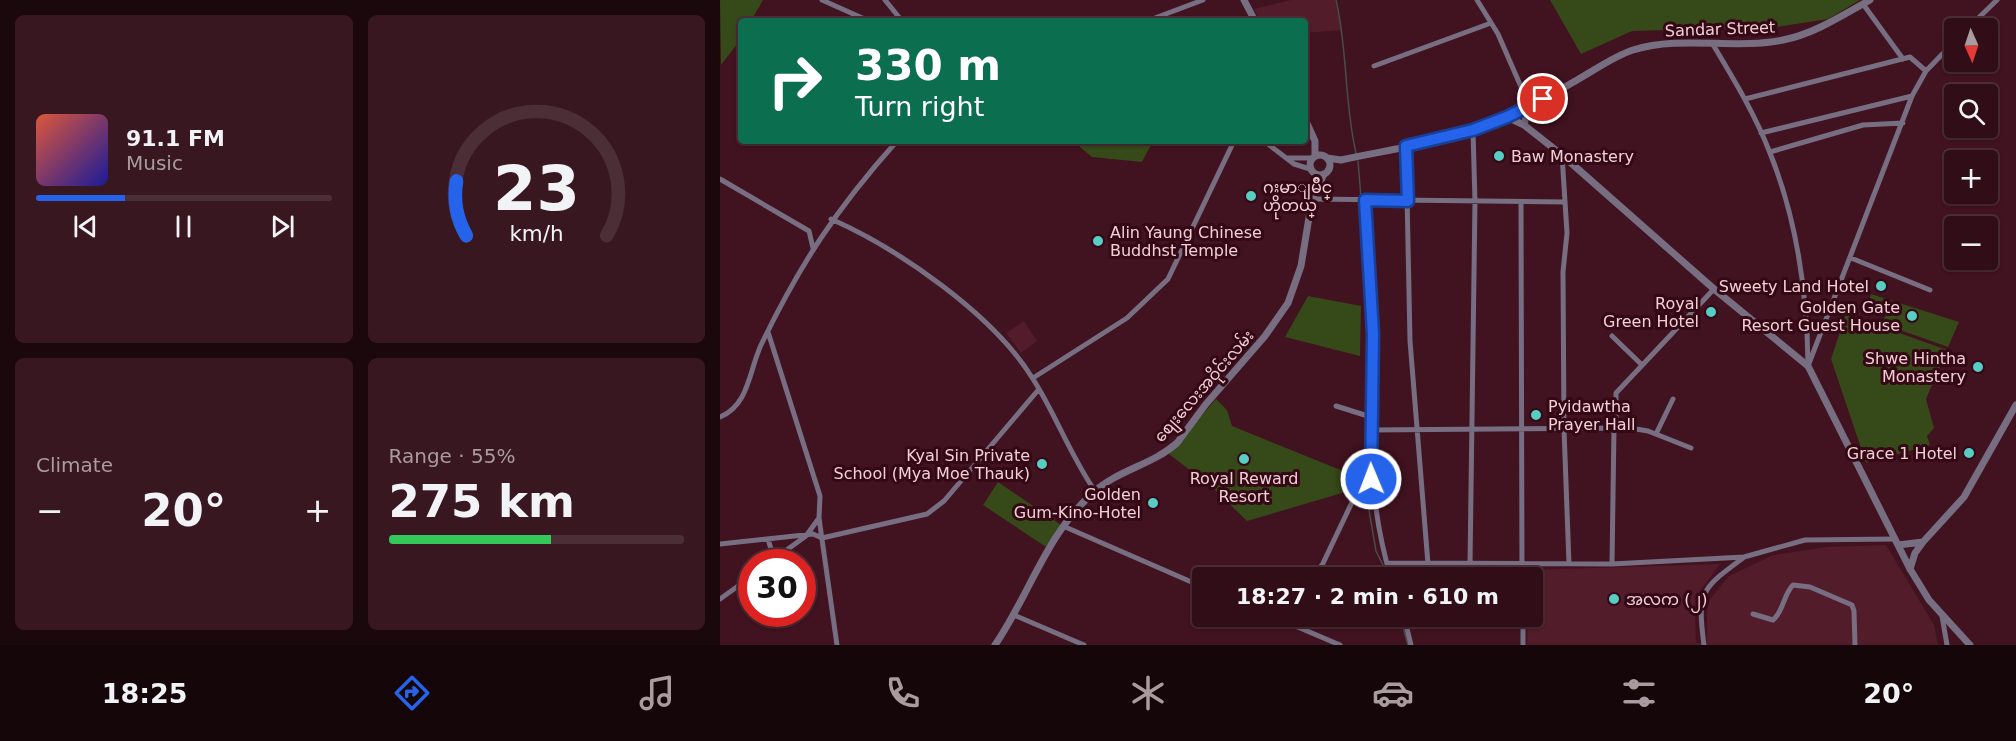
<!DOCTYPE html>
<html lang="en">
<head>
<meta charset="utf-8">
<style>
  :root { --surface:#310e17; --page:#391720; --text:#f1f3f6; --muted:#a89ca1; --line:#4c2e36; --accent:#2563eb }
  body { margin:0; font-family:"DejaVu Sans","Noto Sans Myanmar",sans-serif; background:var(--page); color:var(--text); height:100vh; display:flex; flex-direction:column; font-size:22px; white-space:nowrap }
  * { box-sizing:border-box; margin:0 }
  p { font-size:20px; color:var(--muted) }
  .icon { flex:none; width:33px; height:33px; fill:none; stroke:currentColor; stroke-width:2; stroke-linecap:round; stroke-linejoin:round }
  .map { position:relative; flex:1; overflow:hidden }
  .sheet { display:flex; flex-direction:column; gap:15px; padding:15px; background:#1b080d; width:720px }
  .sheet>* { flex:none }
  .top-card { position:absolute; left:18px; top:18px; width:570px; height:126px; border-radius:6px; box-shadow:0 2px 4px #0004,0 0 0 2px var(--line); background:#0b6e4f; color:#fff; overflow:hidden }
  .needle { width:39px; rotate:177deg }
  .fabs { position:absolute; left:1224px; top:18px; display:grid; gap:12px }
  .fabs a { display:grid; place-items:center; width:54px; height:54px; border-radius:6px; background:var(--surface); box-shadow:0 2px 4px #0004,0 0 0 2px var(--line); font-size:30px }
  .speed { position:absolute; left:18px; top:549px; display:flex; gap:12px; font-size:30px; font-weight:700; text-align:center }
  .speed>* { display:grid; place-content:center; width:78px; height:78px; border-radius:50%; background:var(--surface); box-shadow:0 2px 4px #0004,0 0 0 2px var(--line); line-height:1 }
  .speed .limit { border:9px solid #d22; background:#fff; color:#111 }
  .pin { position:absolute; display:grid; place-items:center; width:51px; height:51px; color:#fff; margin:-26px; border:3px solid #fff; border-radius:50%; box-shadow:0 2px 6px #0007 }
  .me { position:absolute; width:66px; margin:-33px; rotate:359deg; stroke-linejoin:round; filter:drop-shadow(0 0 4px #0008) }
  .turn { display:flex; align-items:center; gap:21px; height:126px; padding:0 18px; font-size:27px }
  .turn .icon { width:78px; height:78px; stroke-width:2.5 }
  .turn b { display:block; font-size:42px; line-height:51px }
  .big { font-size:45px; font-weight:800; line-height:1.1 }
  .sheet .widget { flex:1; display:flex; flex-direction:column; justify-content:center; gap:9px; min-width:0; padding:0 21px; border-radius:9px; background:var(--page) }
  .sheet .dial { align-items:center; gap:0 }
  .dial svg { height:156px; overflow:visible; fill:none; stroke:var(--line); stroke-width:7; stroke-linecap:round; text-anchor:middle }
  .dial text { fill:var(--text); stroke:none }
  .song { display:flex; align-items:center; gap:18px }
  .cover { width:72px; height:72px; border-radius:9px; background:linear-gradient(135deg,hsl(10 70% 55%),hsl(240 70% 35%)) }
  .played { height:6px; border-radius:3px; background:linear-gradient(90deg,var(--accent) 30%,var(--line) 30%) }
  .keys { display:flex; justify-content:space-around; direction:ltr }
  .heat { display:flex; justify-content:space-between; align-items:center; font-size:33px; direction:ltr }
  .charge { height:9px; border-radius:4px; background:linear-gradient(90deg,#34c759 55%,var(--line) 0) }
  .sheet .tiles { flex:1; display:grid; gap:15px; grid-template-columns:repeat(2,1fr) }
  .trip { position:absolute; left:472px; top:567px; width:351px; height:60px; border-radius:6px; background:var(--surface); box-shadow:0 2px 4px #0004,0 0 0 2px var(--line); font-weight:800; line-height:60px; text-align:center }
  .menu { display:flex; height:96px; justify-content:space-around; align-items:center; background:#140609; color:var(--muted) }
  .menu .icon { width:42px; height:42px }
  .menu .selected { color:var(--accent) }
  .menu b { font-size:27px; color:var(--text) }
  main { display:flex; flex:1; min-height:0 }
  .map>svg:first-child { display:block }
</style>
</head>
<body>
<main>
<section class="sheet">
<div class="tiles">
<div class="widget">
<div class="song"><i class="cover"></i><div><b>91.1 FM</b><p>Music</p></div></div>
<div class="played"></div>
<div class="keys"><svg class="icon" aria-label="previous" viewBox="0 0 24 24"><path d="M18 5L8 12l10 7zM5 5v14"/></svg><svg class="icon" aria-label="pause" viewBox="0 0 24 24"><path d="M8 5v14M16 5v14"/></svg><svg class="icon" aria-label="next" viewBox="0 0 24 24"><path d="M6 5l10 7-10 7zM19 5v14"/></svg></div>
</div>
<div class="widget dial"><svg viewBox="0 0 100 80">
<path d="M14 69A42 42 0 1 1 86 69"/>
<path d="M14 69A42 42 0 0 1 9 41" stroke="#2563eb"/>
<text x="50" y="56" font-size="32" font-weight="700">23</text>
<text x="50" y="72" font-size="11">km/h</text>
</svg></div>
<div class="widget"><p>Climate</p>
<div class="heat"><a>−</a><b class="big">20°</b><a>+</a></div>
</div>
<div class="widget"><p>Range · 55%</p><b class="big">275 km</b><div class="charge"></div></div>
</div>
</section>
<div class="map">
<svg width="1296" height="645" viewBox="0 0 1296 645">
  <rect width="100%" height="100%" fill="#41121f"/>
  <!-- built -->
  <path fill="#521c2a" d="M 571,0 L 615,0 L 622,30 L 585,33 L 585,21 L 540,21 L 534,9 Z
    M 304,321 L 317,341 L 301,353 L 286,333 Z
    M 1166,545 L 1214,625 L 1218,645 L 807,645 L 808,617 L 813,616 L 813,578 L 808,577 L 808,570 L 1000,564 L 981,590 L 975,610 L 976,643 L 987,643 L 987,603 L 1009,576 L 1053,555 L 1107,547 Z"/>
  <!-- green -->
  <path fill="#364918" d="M 0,0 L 43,0 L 31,21 L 21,21 L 21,39 L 1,65 Z
    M 830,0 L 1140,0 L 1108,19 L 1056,27 L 912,31 L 861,54 Z
    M 362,141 L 433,141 L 422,162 L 372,157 L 360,147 Z
    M 1151,294 L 1239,322 L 1228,347 L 1163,324 L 1167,309 L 1148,304 Z
    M 588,296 L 641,306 L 640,356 L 565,337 Z
    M 1126,314 L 1227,350 L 1206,399 L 1214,428 L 1207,436 L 1210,445 L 1146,463 L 1111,359 Z
    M 496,399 L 507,410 L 512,426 L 628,473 L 622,493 L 527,521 L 492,487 L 449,454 Z
    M 278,482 L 341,525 L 326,547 L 263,505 Z"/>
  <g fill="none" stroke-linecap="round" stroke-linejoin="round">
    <!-- stream -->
    <path stroke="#484d4d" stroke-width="1.5" d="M 616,0 C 628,51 624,102 636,153
      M 638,161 L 641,198
      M 642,202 L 648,336 L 646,413
      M 644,476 L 646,418
      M 644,481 L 656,551 L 663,565 L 665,578
      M 680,616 L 688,645"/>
    <!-- minor -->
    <path stroke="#776e82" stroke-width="5" d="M 102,0 L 149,21
      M 165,0 L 182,21
      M 757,0 L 778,34 L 809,105
      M 1143,4 L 1183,59
      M 427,21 L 483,0
      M 1248,28 L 1277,0
      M 992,43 C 1013,78 1035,114 1050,153 C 1077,220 1087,291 1088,364
      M 654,66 L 771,23
      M 1025,99 L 1190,57 L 1206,71
      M 1041,133 L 1192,96
      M 544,141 L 574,164 L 590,169
      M 686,146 L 690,341 L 708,564
      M 1050,152 L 1143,125 L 1183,123
      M 842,155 L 847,233 L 843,272 L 844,429 L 849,564
      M 567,158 L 592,158
      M 0,179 L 89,231 L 93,248
      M 592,199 L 844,202
      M 645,200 C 648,246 653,292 653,337 C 652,424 645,492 671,578
      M 801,202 L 802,578
      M 111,219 C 179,249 274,315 313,379 C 336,415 350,455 375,491
      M 1131,258 L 1210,290
      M 48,332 L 100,496 L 99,518 L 117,645
      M 892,336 L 922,365
      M 1088,366 L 1192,96 L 1206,71 L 1234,42
      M 313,378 L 407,318 L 448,279 L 514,141
      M 616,406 L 651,417
      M 0,417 C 29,405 29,371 41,345 C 80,264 117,208 177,141
      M 896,428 L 896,393 L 994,289
      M 651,430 L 910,428 L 928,431 L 971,448
      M 936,434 L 953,399
      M 343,526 L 483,587
      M 48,539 L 54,559
      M 0,544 L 93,534 L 102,538 L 207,514 L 224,501 L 319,389
      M 50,562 L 86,536 L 99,518
      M 668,563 L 892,564 L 1024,557 L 1085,540 L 1175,539
      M 750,564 L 755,202 L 753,130
      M 892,564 L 894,428
      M 601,566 L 625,578
      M 596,578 L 644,477
      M 0,599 L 32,576
      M 1033,614 L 1053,620 C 1064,611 1063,595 1073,585 L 1090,587 L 1132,605 L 1134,611 L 1135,645
      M 294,615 L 364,645
      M 552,616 L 620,645
      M 684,616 L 691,645
      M 803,616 L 803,645
      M 1222,616 L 1227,645
      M 574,626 L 578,616
      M 984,645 C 977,592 981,589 1023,558"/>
    <!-- tertiary -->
    <path stroke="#776e82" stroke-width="7" d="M 524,0 L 535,21
      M 787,117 L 804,125 L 842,155 L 994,289 L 1088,366 L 1190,569 L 1209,600 L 1250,645
      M 585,119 L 595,141 L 595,156
      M 804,125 L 809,105
      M590 165a10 10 0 1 1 20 0a10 10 0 1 1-20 0Z
      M 607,158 L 621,160 C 676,148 738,141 789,116 C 812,105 835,93 857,80 C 875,70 894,56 913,50 C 962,35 1014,50 1063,40 C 1094,34 1123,15 1150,0
      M 1178,545 L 1203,542 L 1244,497 L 1296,405
      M 1190,569 L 1195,553 L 1203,542
      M 275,645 C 310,594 326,534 374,492 C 398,470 432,465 457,443 L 486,404 L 545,336 L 568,303 L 581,266 L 592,199 L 604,174"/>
  </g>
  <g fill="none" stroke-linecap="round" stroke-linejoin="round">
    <!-- route casing -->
    <g stroke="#184099" stroke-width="15">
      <path id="route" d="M 651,479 L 653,334 L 645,200 L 688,201 L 686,146 L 753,130 L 787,117 L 823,99"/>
    </g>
    <!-- route -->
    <use href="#route" stroke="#2563eb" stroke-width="10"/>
  </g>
  <!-- markers -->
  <g fill="#56cec3" stroke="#350815" stroke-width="2">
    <circle cx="779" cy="156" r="6"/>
    <circle cx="531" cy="196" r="6"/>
    <circle cx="378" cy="241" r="6"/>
    <circle cx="1161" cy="286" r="6"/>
    <circle cx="991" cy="312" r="6"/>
    <circle cx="1192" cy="316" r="6"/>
    <circle cx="1258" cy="367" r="6"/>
    <circle cx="816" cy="415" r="6"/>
    <circle cx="1249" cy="453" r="6"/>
    <circle cx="524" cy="459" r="6"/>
    <circle cx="322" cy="464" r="6"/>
    <circle cx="433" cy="503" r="6"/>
    <circle cx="894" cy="599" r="6"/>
  </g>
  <g text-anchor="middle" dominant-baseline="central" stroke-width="6" stroke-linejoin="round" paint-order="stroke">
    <!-- street labels -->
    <g font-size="16" fill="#f0d0d5" stroke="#350815">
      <text transform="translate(1000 29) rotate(-2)">Sandar Street</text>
      <text transform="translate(484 386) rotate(-49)">စျေးလေးအဝိုင်းလမ်း</text>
    </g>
    <!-- poi labels -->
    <g font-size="16" fill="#f0d0d5" stroke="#350815" text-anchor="end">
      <text x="791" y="156" text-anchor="start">Baw Monastery</text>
      <text x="543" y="187" text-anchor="start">ဂႏမာျမိဳင္<tspan x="543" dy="18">ဟိုတယ္</tspan></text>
      <text x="390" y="232" text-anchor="start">Alin Yaung Chinese<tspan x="390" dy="18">Buddhst Temple</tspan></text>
      <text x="1149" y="286">Sweety Land Hotel</text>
      <text x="979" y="303">Royal<tspan x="979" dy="18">Green Hotel</tspan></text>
      <text x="1180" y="307">Golden Gate<tspan x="1180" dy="18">Resort Guest House</tspan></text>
      <text x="1246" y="358">Shwe Hintha<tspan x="1246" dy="18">Monastery</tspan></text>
      <text x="828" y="406" text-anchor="start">Pyidawtha<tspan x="828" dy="18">Prayer Hall</tspan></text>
      <text x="1237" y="453">Grace 1 Hotel</text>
      <text x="310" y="455">Kyal Sin Private<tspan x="310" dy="18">School (Mya Moe Thauk)</tspan></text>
      <text x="524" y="478" text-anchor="middle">Royal Reward<tspan x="524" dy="18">Resort</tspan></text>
      <text x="421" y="494">Golden<tspan x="421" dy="18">Gum-Kino-Hotel</tspan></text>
      <text x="906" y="599" text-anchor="start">အလက (၂)</text>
    </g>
  </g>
</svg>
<div class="fabs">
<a><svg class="needle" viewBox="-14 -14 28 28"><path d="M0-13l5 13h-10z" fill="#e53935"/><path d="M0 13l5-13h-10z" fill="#a89ca1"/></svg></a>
<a><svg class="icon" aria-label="search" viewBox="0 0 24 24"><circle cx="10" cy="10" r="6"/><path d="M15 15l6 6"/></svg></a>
<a>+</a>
<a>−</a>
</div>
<div class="speed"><div class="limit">30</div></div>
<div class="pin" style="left:823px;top:99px;background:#d93025"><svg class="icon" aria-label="arrive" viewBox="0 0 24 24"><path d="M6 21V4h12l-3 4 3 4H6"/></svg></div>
<svg class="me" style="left:651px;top:479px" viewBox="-20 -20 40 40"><circle r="17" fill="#2563eb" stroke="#fff" stroke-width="3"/><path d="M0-11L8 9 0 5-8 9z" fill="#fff"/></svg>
<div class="trip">18:27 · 2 min · 610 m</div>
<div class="top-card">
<div class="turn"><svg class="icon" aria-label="right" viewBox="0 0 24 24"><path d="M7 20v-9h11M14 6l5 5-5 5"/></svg><div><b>330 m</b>Turn right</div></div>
</div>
</div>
</main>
<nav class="menu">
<b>18:25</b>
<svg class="icon selected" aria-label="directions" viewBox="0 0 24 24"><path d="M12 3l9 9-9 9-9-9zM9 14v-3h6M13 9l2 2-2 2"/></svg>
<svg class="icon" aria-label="music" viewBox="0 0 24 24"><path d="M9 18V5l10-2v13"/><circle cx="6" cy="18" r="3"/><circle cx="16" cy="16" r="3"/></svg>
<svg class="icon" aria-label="phone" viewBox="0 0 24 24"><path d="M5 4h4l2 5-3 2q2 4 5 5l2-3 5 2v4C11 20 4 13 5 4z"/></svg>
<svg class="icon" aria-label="climate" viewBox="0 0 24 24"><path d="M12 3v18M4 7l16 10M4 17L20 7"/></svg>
<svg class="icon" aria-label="car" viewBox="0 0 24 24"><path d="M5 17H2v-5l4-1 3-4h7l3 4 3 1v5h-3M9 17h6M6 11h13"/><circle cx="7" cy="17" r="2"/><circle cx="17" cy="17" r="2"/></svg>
<svg class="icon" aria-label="filters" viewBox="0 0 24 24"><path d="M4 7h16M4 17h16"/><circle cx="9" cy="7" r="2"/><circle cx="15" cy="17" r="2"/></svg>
<b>20°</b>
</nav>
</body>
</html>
